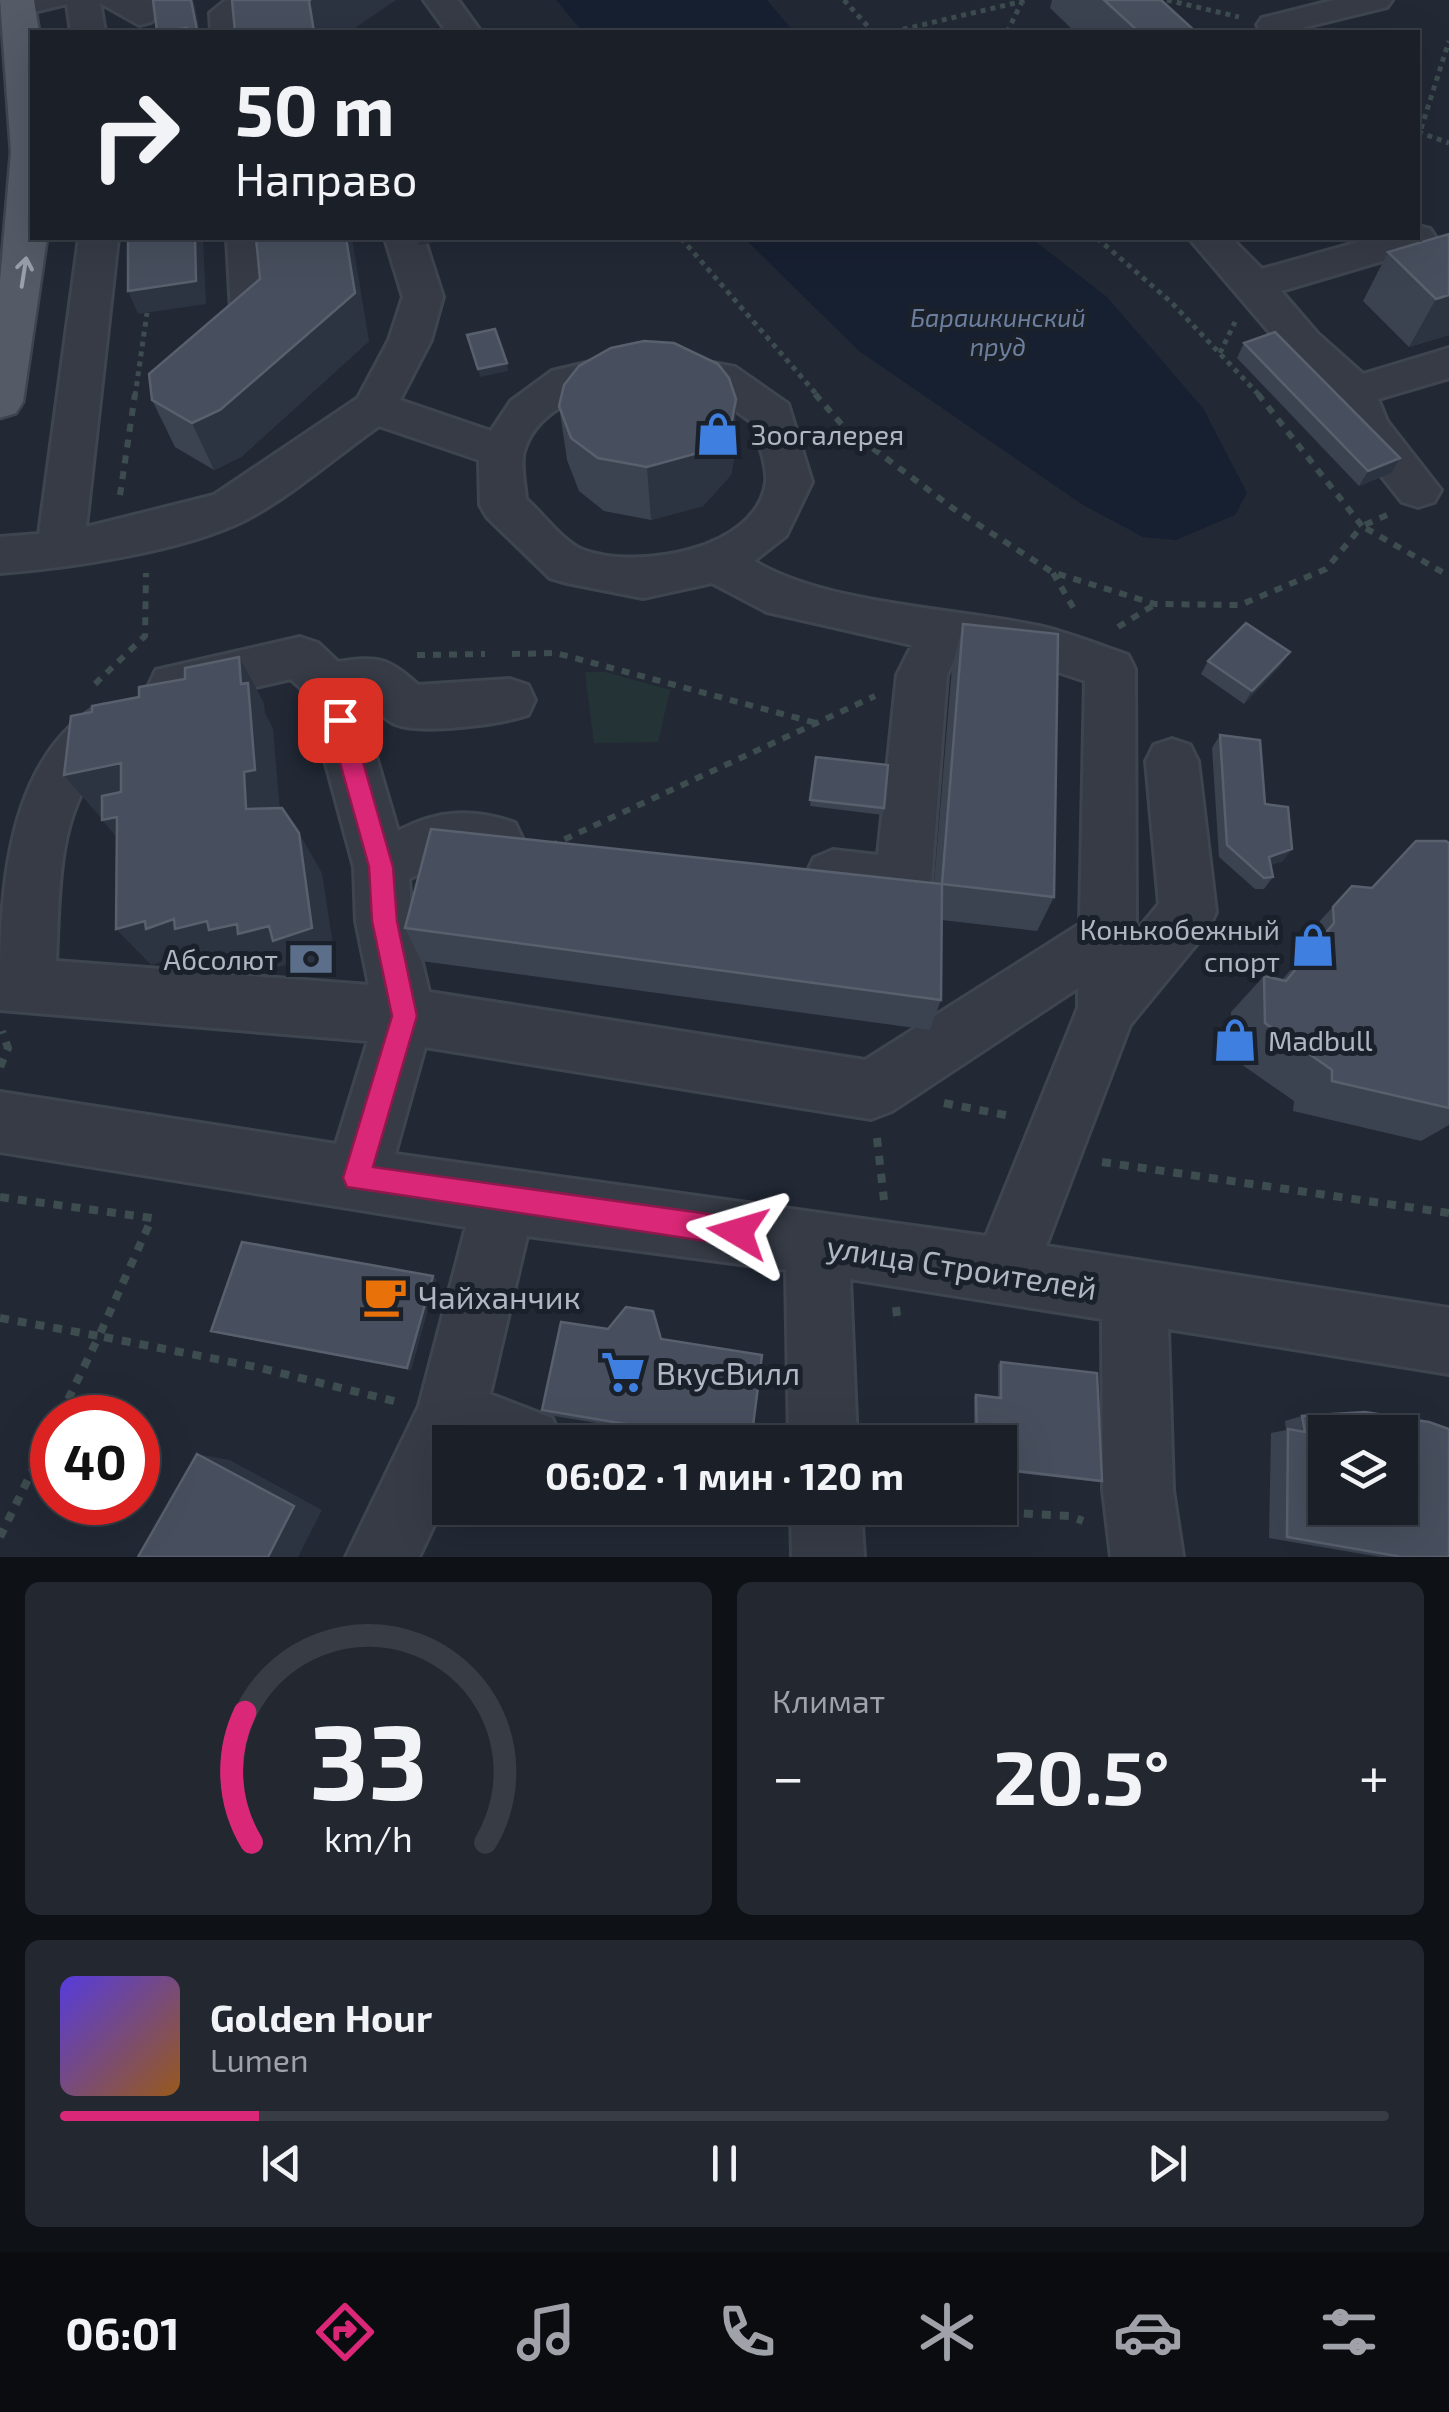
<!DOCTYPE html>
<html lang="ru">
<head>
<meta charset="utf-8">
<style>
  :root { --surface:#1a1f28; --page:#232730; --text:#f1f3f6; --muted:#9fa2a8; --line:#383d45; --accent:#db2777 }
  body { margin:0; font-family:"Exo 2",sans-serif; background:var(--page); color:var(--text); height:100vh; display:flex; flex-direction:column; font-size:38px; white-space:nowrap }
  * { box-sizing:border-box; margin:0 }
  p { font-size:32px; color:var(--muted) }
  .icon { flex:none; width:55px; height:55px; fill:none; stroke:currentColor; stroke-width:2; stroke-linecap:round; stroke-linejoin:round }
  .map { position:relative; height:1557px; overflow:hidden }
  .details { display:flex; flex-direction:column; gap:25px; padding:25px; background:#0e1116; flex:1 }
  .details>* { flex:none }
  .top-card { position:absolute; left:30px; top:30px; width:1390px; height:210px; border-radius:0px; box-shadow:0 10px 40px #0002,0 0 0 2px var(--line); background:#1a1f28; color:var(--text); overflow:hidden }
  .tools { position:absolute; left:1308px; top:1415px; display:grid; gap:20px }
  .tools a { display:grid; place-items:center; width:110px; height:110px; border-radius:0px; background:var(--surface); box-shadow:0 10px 40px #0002,0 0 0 2px var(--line); font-size:50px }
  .speed { position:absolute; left:30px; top:1395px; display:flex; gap:20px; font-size:50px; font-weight:700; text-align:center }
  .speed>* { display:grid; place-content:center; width:130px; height:130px; border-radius:50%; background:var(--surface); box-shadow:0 10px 40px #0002,0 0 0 2px var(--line); line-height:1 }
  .speed .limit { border:15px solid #d22; background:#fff; color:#111 }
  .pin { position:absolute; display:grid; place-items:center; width:85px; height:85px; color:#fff; margin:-42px; border-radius:20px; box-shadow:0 5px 15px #0006 }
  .me { position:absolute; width:110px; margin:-55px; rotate:277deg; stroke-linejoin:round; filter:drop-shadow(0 0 8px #0008) }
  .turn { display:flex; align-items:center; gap:35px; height:210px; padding:0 40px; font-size:45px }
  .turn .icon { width:130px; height:130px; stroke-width:2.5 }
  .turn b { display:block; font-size:70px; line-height:85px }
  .big { font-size:75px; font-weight:700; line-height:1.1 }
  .details .widget { flex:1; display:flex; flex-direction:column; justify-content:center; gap:15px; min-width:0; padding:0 35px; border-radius:15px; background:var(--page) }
  .details .dial { align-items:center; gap:0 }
  .dial svg { height:260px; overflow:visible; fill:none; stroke:var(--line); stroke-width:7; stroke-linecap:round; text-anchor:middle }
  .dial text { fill:var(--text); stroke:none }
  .song { display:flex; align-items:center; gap:30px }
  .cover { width:120px; height:120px; border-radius:15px; background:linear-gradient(135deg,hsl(250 70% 55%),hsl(30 70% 35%)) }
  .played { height:10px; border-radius:5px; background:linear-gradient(90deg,var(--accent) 15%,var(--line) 15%) }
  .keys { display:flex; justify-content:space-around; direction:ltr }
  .heat { display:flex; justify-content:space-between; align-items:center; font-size:55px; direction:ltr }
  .details .tiles { flex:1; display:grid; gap:25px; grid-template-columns:1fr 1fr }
  .widget:last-child { grid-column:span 2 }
  .trip { position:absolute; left:432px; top:1425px; width:585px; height:100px; border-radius:0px; background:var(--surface); box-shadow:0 10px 40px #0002,0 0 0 2px var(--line); font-weight:700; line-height:100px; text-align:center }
  .tabs { display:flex; height:160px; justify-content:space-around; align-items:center; background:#0a0c10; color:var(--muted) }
  .tabs .icon { width:70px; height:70px }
  .tabs .current { color:var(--accent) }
  .tabs b { font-size:45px; color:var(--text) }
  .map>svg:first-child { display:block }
</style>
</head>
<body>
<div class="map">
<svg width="1449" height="1557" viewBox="0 0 1449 1557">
  <rect width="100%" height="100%" fill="#222935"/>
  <!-- green -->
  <path fill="#243336" d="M 585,672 L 605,672 L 670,690 L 658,742 L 594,743 Z"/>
  <!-- water -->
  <path fill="#172031" d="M 556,0 L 767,0 L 794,32 L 583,32 Z
    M 744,238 L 1031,238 L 1107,297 L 1203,408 L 1247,493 L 1235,515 L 1176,540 L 1143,537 L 1083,505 L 859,351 Z"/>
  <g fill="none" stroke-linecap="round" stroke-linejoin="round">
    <!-- minor casing -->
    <g stroke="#3f454f" stroke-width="6">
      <path id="minor" d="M 4,0 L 171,0 L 151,22 L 139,25 L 100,3 L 105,32 L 71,32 L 67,4 L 17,16 L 5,13 L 0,6 Z
        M 226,0 L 269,0 L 244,17 L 245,32 L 211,32 L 210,13 Z
        M 424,0 L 458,0 L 481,32 L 447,32 Z
        M 1334,0 L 1392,0 L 1387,7 L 1285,32 L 1262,32 L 1257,25 L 1262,18 Z
        M 1418,226 L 1430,229 L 1436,238 L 1430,247 L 1281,291 L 1318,334 L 1363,374 L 1449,348 L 1449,378 L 1378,399 L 1387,421 L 1441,490 L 1434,502 L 1418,507 L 1402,502 L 1351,438 L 1341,402 L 1288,354 L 1189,238 L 1231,238 L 1262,269 L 1373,238 L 1418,238 Z
        M 79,238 L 118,238 L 86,527 L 214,495 L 358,398 L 389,340 L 403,297 L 385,238 L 424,238 L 443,297 L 431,340 L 400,400 L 491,431 L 511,401 L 552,371 L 641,350 L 735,367 L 788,404 L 812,482 L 786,536 L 754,561 C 827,605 955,608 1039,626 C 1069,633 1099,645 1128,655 L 1135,669 L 1136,932 L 1159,904 L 1146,761 L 1154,745 L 1172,739 L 1190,745 L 1198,761 L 1216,912 L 1208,930 L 1130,1025 L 1046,1246 L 1449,1308 L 1449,1374 L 1168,1329 L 1173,1490 L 1183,1557 L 1111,1557 L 1103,1490 L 1102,1319 L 850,1279 L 857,1442 L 789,1442 L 786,1270 L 527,1236 L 490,1394 L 552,1418 L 562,1442 L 450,1442 L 450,1492 L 419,1557 L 346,1557 L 419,1406 L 466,1227 L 0,1152 L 0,1092 L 336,1144 L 368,1041 L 0,1010 C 0,918 0,792 72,725 C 91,708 102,700 126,709 L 134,724 C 122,748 100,762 86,785 C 57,835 59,904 56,961 L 369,985 L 356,921 L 354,867 L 307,694 L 291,679 L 174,706 L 156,700 L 149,685 L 156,670 L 300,637 L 318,643 L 338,662 C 377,655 390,659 418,685 L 510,679 L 528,685 L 535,700 L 528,715 C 501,724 421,735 395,724 C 384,719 374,707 365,698 L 359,699 L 398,831 C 437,810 473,808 515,823 L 523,840 L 515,857 L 496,864 L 446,859 L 409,879 L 412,921 L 429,992 L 865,1060 L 1080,924 L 1085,681 L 1040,666 L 957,654 L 947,675 L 931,882 L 922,899 C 890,912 846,904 814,892 L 806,875 L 814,858 L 833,850 L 878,855 L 897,675 L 912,645 L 767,612 L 712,583 L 643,598 L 567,583 L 550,578 L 487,517 L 480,505 L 479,460 L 379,426 C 336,456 293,495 247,519 C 185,551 69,568 0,573 L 0,537 L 39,534 ZM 641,380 L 708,391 L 753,423 C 757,439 768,466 766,483 C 756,551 636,570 583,550 C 563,542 542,513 526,499 C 525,485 520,464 524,451 C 539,402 598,390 641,380 ZM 1078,988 L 1078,1008 L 986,1236 L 395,1154 L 425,1047 L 871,1119 L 892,1111 Z
        M 227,238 L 266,238 L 273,311 L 267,321 L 252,325 L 237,321 L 231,311 Z
        M 791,1508 L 861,1508 L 864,1557 L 792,1557 Z"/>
    </g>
    <!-- major casing -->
    <g stroke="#3f454f" stroke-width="5">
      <path id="major" d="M 0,0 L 34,0 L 39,32 L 32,32 L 32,238 L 47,238 L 23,402 L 16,413 L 0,418 L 0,281 L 11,152 Z"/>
    </g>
    <!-- path-far2 -->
    <path stroke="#3d4c4f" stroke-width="5" stroke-dasharray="5 5" stroke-linecap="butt" d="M 844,0 L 873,32
      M 1167,0 L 1239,17
      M 873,32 L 896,31 L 1028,0
      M 1007,32 L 1022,2
      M 1418,132 L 1449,143
      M 1418,138 L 1449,41
      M 681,238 L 818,396
      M 1097,238 L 1171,302 L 1260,396
      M 1220,353 L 1235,322
      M 135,396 L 147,313"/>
    <!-- path-far1 -->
    <path stroke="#3d4c4f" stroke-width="6" stroke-dasharray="8 8" stroke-linecap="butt" d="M 815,394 L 843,426 L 954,509 L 1052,572 L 1155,604 L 1240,605 L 1326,569 L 1362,526 L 1258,394
      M 120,495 L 135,394
      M 1387,515 L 1362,526 L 1449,576
      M 1053,573 L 1077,614
      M 1118,627 L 1154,605
      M 512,654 L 556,653 L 816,723
      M 417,655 L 485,654
      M 95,684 L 145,636 L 146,573
      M 550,846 L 875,696"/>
    <!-- path -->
    <path stroke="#3d4c4f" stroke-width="8" stroke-dasharray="9 9" stroke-linecap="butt" d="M 0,1067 L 8,1048 L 2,1031
      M 944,1103 L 1010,1116
      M 877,1138 L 884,1200
      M 1102,1162 L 1449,1213
      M 0,1197 L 152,1218 L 99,1336 L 256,1367 L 398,1402
      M 896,1307 L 898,1325
      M 0,1318 L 99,1336 L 59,1418
      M 916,1508 L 1070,1516 L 1083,1521
      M 0,1537 L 52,1430"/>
    <!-- minor -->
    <use href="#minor" fill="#363b46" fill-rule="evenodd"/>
    <!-- major -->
    <use href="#major" fill="#545a66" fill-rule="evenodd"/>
  </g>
  <!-- wall -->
  <path fill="#3b4351" d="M 1052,0 L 1161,0 L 1196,32 L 1075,32 L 1050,8 Z
    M 1449,234 L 1449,335 L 1409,347 L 1363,301 L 1388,252 Z
    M 260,279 L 369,341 L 241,457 L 214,470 L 175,447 L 152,400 Z
    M 1244,343 L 1391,473 L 1359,486 L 1237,358 Z
    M 559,406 L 735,453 L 731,475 L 703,506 L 651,520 L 604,511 L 579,491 L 567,460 Z
    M 963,624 L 1054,897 L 1037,931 L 942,920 L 941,1000 L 930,1030 L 421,961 L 405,928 L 934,883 L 952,667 Z
    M 1208,661 L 1281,665 L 1244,704 L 1201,674 Z
    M 1220,735 L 1265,804 L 1283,861 L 1270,865 L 1273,877 L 1264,889 L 1255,889 L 1219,857 L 1212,748 Z
    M 816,757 L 884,808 L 883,815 L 810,806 Z
    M 1449,843 L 1449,1125 L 1421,1141 L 1293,1111 L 1294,1101 L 1231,1057 L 1231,1012 L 1264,976 L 1282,980 L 1298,961 L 1297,946 L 1352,886 L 1371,888 Z
    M 436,1279 L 411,1370 L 217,1333 L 211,1331 Z
    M 661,1339 L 751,1442 L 712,1442 L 548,1415 L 542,1410 Z
    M 1001,1362 L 1102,1481 L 1098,1482 L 1000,1471 L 1000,1442 L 974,1442 L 974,1396 L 976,1395 L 998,1397 L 998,1364 Z
    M 1302,1416 L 1449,1557 L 1380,1557 L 1269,1538 L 1271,1433 L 1286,1430 L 1285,1421 Z"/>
  <!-- shaded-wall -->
  <path fill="#2c3341" d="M 191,0 L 193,0 L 195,5 L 200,32 L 178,32 Z
    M 310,0 L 396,0 L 349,32 L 314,32 L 309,1 Z
    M 195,238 L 203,238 L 206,304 L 138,314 L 128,291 Z
    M 346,238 L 352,238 L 369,341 L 241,457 L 214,470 L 192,423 Z
    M 417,238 L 459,238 L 419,245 Z
    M 1449,295 L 1449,335 L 1409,347 L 1436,299 Z
    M 507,363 L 508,371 L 480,377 L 478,369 Z
    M 736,399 L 735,453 L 731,475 L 703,506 L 651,520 L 647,467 Z
    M 1400,458 L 1391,473 L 1359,486 L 1368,471 Z
    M 1290,652 L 1281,665 L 1244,704 L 1252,691 Z
    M 239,657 L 264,703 L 265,713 L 273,728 L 280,812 L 246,809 Z
    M 121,763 L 154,806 L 100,817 L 64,775 Z
    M 117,817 L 137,861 L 102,820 Z
    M 299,833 L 322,873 L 336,964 L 299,977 L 290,964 L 266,970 L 260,962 L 238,967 L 232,959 L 206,965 L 200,958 L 179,966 L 173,959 L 151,965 L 116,929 Z
    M 1292,849 L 1283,861 L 1260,869 L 1269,857 Z
    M 433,1276 L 436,1279 L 411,1370 L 407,1368 Z
    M 197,1454 L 230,1460 L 322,1510 L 298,1557 L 268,1557 Z"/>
  <!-- building -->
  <path fill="#474f5e" stroke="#585f6d" stroke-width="2.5" fill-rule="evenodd" d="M 153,0 L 191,0 L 197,30 L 187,31 L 187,28 L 157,32 Z
    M 232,0 L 310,0 L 309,1 L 314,32 L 235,32 Z
    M 1104,0 L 1161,0 L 1196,32 L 1139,32 Z
    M 187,28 L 187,32 L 152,32 Z
    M 1449,234 L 1449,295 L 1436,299 L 1388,252 Z
    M 128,238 L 195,238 L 196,281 L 128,291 Z
    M 256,238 L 346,238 L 355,293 L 220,410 L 192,423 L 152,400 L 149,374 L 260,279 Z
    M 495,329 L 507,363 L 478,369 L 467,335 Z
    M 1275,332 L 1400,458 L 1368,471 L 1244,343 Z
    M 644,341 L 674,343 L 718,364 L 729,378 L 736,399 L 732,421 L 702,452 L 647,467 L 598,458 L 571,438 L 559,406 L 564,385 L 579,366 L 611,348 Z
    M 1246,623 L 1290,652 L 1252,691 L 1208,661 Z
    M 963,624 L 1058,634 L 1054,897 L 942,884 Z
    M 239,657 L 241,684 L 248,683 L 255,770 L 244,772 L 246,809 L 282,808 L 299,833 L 312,928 L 273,941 L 269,926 L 238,934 L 237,924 L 209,930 L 207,921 L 175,929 L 174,919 L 146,929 L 145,921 L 116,929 L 117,817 L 102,820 L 102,796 L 121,792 L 121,763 L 64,775 L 71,716 L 92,712 L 92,706 L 139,697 L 139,687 L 185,679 L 185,668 Z
    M 1220,735 L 1260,740 L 1265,804 L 1288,807 L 1292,849 L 1269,857 L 1273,877 L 1264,878 L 1227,845 Z
    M 816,757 L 888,765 L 884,808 L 810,800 Z
    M 431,829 L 942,884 L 941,1000 L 405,928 Z
    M 1416,841 L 1446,841 L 1449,843 L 1449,1108 L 1332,1081 L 1332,1070 L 1265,1023 L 1264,976 L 1286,981 L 1334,923 L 1333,907 L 1352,886 L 1372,888 Z
    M 242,1242 L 433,1276 L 407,1368 L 211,1331 Z
    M 626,1307 L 653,1311 L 661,1339 L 762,1355 L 751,1442 L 733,1442 L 542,1410 L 561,1322 L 608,1329 Z
    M 1001,1362 L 1097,1373 L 1102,1481 L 1000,1469 L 1000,1442 L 977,1442 L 976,1395 L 1001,1398 Z
    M 1365,1412 L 1429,1422 L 1449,1429 L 1449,1557 L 1402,1557 L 1287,1537 L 1288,1429 L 1305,1432 L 1302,1416 ZM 1325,1432 L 1400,1432 L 1400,1508 L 1325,1508 Z
    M 197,1454 L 294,1506 L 268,1557 L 138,1557 Z"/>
  <!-- one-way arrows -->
  <defs><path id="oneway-shaft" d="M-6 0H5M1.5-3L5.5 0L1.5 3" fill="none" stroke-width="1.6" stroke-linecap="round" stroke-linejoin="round" transform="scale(2.5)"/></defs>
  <use stroke="#999fab" href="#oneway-shaft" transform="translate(24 272) rotate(-81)"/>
  <!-- route -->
  <path fill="#db2777" stroke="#8e194d" stroke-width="2.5" d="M 340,711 L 351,720 L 393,867 L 397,921 L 417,1016 L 373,1167 L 738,1218 L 748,1223 L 752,1232 L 748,1242 L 738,1246 L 347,1187 L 343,1178 L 392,1016 L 372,921 L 369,867 L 328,720 Z"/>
  <!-- icons -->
  <defs>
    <g id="shop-bare" transform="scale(3.45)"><path d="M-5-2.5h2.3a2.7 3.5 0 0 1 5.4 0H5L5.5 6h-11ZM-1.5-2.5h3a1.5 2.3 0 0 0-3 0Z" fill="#3f7fe0" stroke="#1b212b" stroke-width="2.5" paint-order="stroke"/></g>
    <g id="bank-bare" transform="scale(3.45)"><path d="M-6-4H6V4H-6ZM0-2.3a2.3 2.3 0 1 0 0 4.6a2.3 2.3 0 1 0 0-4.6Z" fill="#5c6f8a" stroke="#1b212b" stroke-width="2.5" paint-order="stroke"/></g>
    <g id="cafe-bare" transform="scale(3.45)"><path d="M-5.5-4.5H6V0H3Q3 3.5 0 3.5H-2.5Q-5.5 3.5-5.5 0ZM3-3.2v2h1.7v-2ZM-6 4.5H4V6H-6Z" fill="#e8710a" stroke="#1b212b" stroke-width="2.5" paint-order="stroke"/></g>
    <g id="supermarket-bare" transform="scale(3.45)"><path d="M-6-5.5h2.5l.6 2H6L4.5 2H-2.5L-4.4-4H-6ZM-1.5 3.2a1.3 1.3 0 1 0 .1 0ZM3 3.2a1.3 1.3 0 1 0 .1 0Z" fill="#3f7fe0" stroke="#1b212b" stroke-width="2.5" paint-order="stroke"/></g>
  </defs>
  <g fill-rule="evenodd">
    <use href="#shop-bare" x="718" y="434"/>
    <use href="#shop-bare" x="1313" y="945"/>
    <use href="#bank-bare" x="311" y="959"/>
    <use href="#shop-bare" x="1235" y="1040"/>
    <use href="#cafe-bare" x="385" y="1296"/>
    <use href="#supermarket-bare" x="623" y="1372"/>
  </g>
  <g text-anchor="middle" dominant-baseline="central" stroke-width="10" stroke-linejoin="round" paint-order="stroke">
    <!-- far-water labels -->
    <g font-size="25" font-style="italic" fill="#6c7f9e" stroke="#1b212b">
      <text x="998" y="317">Барашкинский<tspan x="998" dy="29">пруд</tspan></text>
    </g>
    <!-- poi labels -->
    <g font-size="28" fill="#b0b6c2" stroke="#1b212b" text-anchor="start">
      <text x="751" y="434">Зоогалерея</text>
      <text x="1280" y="929" text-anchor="end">Конькобежный<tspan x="1280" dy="32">спорт</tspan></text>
      <text x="278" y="959" text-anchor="end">Абсолют</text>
      <text x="1268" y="1040">Madbull</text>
    </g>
    <!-- near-street labels -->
    <g font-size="32" fill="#b0b6c2" stroke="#1b212b">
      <text transform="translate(962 1266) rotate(9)">улица Строителей</text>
    </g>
    <!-- near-poi labels -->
    <g font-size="32" fill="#b0b6c2" stroke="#1b212b" text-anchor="start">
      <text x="418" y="1296">Чайханчик</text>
      <text x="656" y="1372">ВкусВилл</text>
    </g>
  </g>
</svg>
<div class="tools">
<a><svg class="icon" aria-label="layers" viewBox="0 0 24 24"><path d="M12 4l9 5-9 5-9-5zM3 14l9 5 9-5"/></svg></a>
</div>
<div class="speed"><div class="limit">40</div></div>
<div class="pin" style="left:340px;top:720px;background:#d93025"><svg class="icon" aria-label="arrive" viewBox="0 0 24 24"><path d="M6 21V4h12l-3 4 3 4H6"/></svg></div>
<svg class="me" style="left:738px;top:1232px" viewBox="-20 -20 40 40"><path d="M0-17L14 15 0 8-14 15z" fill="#db2777" stroke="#fff" stroke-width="4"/></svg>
<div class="trip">06:02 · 1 мин · 120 m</div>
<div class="top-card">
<div class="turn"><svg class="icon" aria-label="right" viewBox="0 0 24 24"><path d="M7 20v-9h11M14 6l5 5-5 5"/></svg><div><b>50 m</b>Направо</div></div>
</div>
</div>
<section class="details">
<div class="tiles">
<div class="widget dial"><svg viewBox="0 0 100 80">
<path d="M14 69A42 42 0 1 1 86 69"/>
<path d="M14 69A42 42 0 0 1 12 29" stroke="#db2777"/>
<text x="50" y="56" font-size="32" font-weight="700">33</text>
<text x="50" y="72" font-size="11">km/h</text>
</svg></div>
<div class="widget"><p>Климат</p>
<div class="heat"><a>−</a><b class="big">20.5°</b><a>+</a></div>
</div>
<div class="widget">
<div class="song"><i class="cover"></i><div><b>Golden Hour</b><p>Lumen</p></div></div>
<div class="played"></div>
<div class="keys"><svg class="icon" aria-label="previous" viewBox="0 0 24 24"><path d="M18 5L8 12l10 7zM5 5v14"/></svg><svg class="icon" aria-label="pause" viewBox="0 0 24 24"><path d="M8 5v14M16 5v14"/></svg><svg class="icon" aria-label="next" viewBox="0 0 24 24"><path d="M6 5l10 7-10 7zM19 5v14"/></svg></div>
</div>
</div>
</section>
<nav class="tabs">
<b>06:01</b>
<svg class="icon current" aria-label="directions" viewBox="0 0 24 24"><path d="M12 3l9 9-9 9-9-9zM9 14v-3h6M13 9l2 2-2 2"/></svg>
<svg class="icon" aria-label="music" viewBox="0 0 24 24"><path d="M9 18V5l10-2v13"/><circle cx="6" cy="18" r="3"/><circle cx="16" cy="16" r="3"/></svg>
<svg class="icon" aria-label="phone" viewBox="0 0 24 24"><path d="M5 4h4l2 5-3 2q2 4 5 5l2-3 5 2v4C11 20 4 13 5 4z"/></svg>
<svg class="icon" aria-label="climate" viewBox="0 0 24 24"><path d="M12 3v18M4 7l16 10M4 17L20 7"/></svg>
<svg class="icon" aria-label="car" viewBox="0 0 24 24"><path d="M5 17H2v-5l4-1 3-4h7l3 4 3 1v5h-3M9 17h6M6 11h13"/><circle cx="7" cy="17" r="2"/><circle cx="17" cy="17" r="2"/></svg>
<svg class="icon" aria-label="filters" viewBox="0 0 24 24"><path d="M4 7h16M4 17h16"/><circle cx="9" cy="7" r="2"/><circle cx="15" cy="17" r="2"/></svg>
</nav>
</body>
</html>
